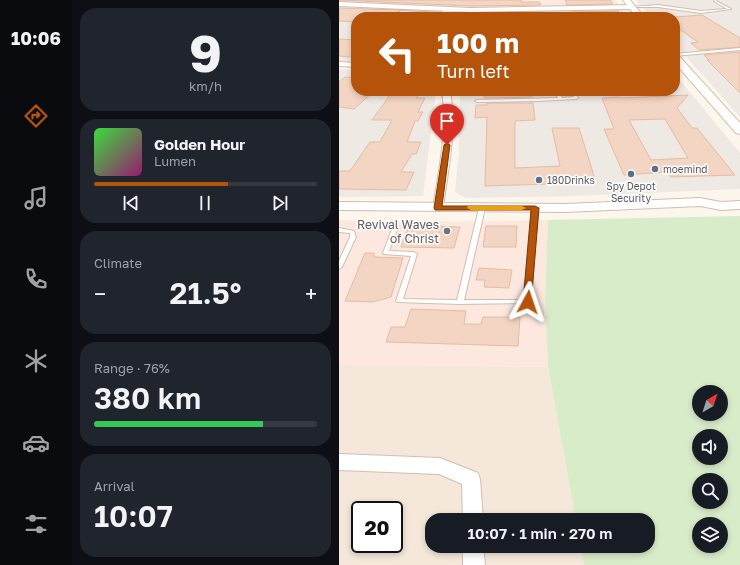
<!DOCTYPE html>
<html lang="en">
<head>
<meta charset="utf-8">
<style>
  :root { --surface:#171b24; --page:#20242c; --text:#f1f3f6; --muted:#9ea1a6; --line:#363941; --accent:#b45309 }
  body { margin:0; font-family:"Golos Text",sans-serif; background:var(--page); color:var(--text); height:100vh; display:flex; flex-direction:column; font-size:15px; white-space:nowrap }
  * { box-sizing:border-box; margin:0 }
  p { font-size:13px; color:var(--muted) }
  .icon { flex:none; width:22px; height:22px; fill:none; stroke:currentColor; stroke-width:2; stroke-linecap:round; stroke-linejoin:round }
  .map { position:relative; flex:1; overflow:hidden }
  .sheet { display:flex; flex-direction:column; gap:8px; padding:8px; background:#0d0f14; width:267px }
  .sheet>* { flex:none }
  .guide { position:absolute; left:12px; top:12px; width:329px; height:84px; border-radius:16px; box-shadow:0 2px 6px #0003; background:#b45309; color:#fff; overflow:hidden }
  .needle { width:26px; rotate:39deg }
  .buttons { position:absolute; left:353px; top:385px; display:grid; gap:8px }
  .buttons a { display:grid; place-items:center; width:36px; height:36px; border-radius:50%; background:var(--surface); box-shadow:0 2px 6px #0003; font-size:20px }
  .speed { position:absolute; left:12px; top:501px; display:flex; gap:8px; font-size:20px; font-weight:700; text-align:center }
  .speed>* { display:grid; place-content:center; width:52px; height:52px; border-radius:50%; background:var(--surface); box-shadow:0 2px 6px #0003; line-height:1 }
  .speed .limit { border:2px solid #111; border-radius:6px; background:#fff; color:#111 }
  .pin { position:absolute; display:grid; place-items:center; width:34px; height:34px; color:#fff; margin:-41px -17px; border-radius:50% 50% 50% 0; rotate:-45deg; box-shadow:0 0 4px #0007 }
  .pin .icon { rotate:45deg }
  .me { position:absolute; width:44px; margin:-22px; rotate:5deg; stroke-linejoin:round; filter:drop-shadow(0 0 3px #0008) }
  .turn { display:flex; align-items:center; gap:14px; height:84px; padding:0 20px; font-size:18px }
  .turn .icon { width:52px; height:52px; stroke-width:2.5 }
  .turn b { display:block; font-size:28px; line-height:34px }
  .big { font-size:30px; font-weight:600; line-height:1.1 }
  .sheet .card { flex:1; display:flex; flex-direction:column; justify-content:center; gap:6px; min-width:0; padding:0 14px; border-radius:16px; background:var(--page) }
  .sheet .dial { align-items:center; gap:0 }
  .dial b { font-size:52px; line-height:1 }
  .song { display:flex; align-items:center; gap:12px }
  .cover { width:48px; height:48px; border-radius:6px; background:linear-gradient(135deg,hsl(120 70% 55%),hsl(320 70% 35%)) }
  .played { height:4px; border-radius:2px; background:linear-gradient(90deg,var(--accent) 60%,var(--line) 60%) }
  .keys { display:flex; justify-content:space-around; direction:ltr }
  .heat { display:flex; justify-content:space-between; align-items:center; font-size:22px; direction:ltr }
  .charge { height:6px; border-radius:3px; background:linear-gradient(90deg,#34c759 76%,var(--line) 0) }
  .trip { position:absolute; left:86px; top:513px; width:230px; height:40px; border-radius:16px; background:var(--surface); box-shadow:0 2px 6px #0003; font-weight:600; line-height:40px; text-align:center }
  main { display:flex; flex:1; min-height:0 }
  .tab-bar { display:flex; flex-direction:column; width:72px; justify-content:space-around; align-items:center; background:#090b0e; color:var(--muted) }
  .tab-bar .icon { width:28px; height:28px }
  .tab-bar .on { color:var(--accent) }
  .tab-bar b { font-size:18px; color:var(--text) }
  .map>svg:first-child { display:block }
</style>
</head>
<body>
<main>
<nav class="tab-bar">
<b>10:06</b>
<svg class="icon on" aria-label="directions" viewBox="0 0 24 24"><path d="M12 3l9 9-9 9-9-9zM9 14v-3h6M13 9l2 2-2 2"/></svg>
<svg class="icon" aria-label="music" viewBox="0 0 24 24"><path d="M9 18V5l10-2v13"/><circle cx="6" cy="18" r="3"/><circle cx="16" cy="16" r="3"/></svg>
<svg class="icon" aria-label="phone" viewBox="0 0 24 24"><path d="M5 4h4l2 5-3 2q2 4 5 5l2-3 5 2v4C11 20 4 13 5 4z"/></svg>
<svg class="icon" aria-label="climate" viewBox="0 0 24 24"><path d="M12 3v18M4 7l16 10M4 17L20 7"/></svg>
<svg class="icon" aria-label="car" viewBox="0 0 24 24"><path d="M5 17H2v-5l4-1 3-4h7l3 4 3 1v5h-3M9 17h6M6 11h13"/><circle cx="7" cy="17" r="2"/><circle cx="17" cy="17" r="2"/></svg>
<svg class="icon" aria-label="filters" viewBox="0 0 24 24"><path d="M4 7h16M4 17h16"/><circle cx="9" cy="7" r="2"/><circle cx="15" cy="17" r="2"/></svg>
</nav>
<section class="sheet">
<div class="card dial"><b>9</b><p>km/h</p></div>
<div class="card">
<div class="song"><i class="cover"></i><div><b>Golden Hour</b><p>Lumen</p></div></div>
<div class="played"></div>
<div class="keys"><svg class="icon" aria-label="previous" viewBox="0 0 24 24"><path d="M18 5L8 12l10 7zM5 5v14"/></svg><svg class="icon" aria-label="pause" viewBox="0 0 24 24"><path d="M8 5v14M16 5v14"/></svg><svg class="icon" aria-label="next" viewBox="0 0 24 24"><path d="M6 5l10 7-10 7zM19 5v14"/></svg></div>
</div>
<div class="card"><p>Climate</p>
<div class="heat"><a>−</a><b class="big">21.5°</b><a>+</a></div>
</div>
<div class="card"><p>Range · 76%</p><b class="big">380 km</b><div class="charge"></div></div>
<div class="card"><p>Arrival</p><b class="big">10:07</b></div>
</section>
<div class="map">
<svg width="401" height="565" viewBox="0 0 401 565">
  <rect width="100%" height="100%" fill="#fdf6ec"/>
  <!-- residential -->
  <path fill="#f5e8da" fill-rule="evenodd" d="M 0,364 L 209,367 L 237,520 L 93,520 L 93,546 L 241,546 L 245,565 L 0,565 ZM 21,510 L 55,510 L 55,544 L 21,544 Z"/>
  <!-- commercial -->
  <path fill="#fde8e0" d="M 187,0 L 276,0 L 280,5 L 188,7 Z
    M 0,220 L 75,222 L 209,220 L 206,296 L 209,367 L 0,364 Z"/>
  <!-- industrial -->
  <path fill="#efe9e4" d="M 0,0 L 187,0 L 188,7 L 89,7 L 0,2 Z
    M 297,0 L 401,0 L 401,117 L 336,44 L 336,17 L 312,17 Z
    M 0,7 L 134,12 L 283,10 L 289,17 L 17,17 L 17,62 L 0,61 Z
    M 0,69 L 17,70 L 17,91 L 95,91 L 96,101 L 84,196 L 0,197 Z
    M 336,74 L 401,153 L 401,189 L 236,196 L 127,198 L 116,192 L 120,151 L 121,91 L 336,91 Z"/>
  <!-- green -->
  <path fill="#d8ecc9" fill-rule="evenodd" d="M 401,216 L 401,565 L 245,565 L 241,546 L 309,546 L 309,520 L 237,520 L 209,367 L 206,296 L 209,220 ZM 360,392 L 382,392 L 382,414 L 360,414 ZM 360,436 L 382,436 L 382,458 L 360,458 ZM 360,480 L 382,480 L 382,502 L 360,502 ZM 360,524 L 382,524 L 382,546 L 360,546 Z"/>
  <!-- building -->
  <path fill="#f3d5c3" stroke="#e6bba3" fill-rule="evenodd" d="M 0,0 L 182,0 L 182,2 L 200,2 L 202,5 L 131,6 Z
    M 226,0 L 271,0 L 274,4 L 228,5 Z
    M 0,8 L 60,10 L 62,14 L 80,16 L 82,13 L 81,11 L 125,15 L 124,17 L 17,17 L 17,22 L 0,21 Z
    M 279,11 L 284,17 L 234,17 L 232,12 Z
    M 204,12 L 205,17 L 130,17 L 129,14 Z
    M 363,15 L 401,38 L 401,47 L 360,50 L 352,43 L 359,42 L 336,26 L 336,17 Z
    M 0,39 L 17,40 L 17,52 L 10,57 L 0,56 Z
    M 401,52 L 401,93 L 368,60 L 370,60 L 365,55 Z
    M 6,77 L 17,78 L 17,91 L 35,91 L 15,109 L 0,107 L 0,82 Z
    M 54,91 L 83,91 L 77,98 L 86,98 L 79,112 L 84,112 L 79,121 L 76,121 L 68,142 L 82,142 L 77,154 L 73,154 L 62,172 L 75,172 L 67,190 L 0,189 L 0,171 L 11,171 L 31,142 L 41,142 L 53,120 L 33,120 Z
    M 143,91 L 192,91 L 193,97 L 146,98 Z
    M 349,95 L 338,108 L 353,128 L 358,128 L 396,175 L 332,177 L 329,172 L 285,175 L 265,129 L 275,129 L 263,98 L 281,97 L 282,98 ZM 326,119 L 349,158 L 312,160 L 290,120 Z
    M 148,103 L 194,103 L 196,120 L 176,121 L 176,168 L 221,166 L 213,128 L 240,128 L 256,179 L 211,181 L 211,184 L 146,186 L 148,117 L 136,118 L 137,105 L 148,105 Z
    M 70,225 L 121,227 L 115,248 L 62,247 Z
    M 147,226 L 178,226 L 177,247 L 144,247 Z
    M 26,253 L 35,253 L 35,257 L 64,258 L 52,297 L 34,302 L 6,301 Z
    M 140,268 L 173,270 L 170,288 L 145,287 L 146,280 L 137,280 Z
    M 72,309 L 127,311 L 125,324 L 142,324 L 144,317 L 181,317 L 179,346 L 47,342 L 52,327 L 66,327 Z"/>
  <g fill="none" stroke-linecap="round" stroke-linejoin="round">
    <!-- service casing -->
    <g stroke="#d1beb0" stroke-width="2">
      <path id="service" d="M 376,0 L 378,0 L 377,1 L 392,9 L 362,13 L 319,7 L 292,7 L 319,5 L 362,11 L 388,9 L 375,1 Z
        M 61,11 L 80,12 L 81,13 L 80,14 L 62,13 Z
        M 103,11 L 127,12 L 128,13 L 127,14 L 104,13 Z
        M 127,16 L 129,16 L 129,17 L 126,17 Z
        M 401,48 L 401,50 L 336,56 L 336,54 Z
        M 215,91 L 219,91 L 223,98 L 235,97 L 232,91 L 236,91 L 239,98 L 237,99 L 199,101 L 138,102 L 136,101 L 138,100 L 219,98 Z
        M 143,206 L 146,208 L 125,300 L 186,300 L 193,208 L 196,206 L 199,208 L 192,302 L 191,303 L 121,304 L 58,302 L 57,301 L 72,256 L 45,254 L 44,253 L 53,229 L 57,229 L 58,230 L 50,251 L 75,252 L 78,254 L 64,299 L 118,300 L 140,208 Z
        M 0,228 L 15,231 L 17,237 L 3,267 L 0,269 L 0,261 L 11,237 L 11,233 L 0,232 Z"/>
    </g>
    <!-- minor casing -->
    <g stroke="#d1beb0" stroke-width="2">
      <path id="minor" d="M 0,2 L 131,8 L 293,5 L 296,7 L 293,9 L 131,12 L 0,6 Z
        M 0,62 L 17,63 L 17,67 L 0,66 Z
        M 103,91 L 111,91 C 118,130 109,169 104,208 L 99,211 L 94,208 C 100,169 109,130 103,91 Z
        M 0,454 L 101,458 L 139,473 L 141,479 L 144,520 L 124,520 L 123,484 L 100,474 L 0,470 Z
        M 124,546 L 144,546 L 146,565 L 124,565 Z"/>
    </g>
    <!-- tertiary casing -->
    <g stroke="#d1beb0" stroke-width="2">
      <path id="tertiary" d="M 361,198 L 382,202 L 401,201 L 401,209 L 382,210 L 361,206 L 226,212 L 0,210 L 0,202 L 226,204 Z"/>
    </g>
    <!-- secondary casing -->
    <g stroke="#d6c0b0" stroke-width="2">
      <path id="secondary" d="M 284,0 L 291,0 L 305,17 L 297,17 Z
        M 336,54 L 339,55 L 401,123 L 401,134 L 397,133 L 336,63 Z"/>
    </g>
    <!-- service -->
    <use href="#service" fill="#fff" fill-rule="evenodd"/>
    <!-- minor -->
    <use href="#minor" fill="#fff" fill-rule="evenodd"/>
    <!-- tertiary -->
    <use href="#tertiary" fill="#fff" fill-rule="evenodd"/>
    <!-- secondary -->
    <use href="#secondary" fill="#fff" fill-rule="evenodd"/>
  </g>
  <!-- route -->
  <path fill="#b45309" stroke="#753606" d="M 108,143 L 111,145 L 103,206 L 196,206 L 200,208 L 192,304 L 189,305 L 184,302 L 192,210 L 96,210 L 95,208 L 105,145 Z"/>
  <!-- slow -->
  <path fill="#f59e0b" d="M 129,206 L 183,206 L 187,208 L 183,210 L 132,210 L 128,208 Z"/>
  <!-- markers -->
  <g fill="#5c6f8a" stroke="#fffaf3" stroke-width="1.5">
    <circle cx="316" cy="169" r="4"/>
    <circle cx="292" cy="174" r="4"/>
    <circle cx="200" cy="180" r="4"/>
  </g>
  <circle fill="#6b7280" stroke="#fffaf3" stroke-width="1.5" cx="108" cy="231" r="4"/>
  <g text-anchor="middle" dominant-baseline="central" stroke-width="3.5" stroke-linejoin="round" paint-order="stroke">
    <!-- far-service labels -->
    <g font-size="10" fill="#4e5e75" stroke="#fffaf3" text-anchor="start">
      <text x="324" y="169">moemind</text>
      <text x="208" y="180">180Drinks</text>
      <text x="292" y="186" text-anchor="middle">Spy Depot<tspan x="292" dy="12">Security</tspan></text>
    </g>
    <!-- worship labels -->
    <g font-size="12" fill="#5b616d" stroke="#fffaf3" text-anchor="end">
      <text x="100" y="224">Revival Waves<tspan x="100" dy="14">of Christ</tspan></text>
    </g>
  </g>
</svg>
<div class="buttons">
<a><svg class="needle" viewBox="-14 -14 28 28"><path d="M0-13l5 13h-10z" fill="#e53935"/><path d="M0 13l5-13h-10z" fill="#9ea1a6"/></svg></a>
<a><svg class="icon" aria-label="sound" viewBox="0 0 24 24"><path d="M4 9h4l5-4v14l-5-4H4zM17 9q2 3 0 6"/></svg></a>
<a><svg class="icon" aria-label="search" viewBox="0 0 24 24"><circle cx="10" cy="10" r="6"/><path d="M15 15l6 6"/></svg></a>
<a><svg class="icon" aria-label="layers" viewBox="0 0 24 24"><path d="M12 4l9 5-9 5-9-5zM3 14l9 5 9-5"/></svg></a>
</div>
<div class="speed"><div class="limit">20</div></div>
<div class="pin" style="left:108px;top:145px;background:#d93025"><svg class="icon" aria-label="arrive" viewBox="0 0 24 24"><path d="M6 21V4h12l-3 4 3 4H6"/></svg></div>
<svg class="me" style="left:189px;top:302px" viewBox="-20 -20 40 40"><path d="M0-17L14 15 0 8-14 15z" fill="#b45309" stroke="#fff" stroke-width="4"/></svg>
<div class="trip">10:07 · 1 min · 270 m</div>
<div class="guide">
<div class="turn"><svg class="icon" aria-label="left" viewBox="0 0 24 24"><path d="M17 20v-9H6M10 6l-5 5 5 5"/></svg><div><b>100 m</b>Turn left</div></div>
</div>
</div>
</main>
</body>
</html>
